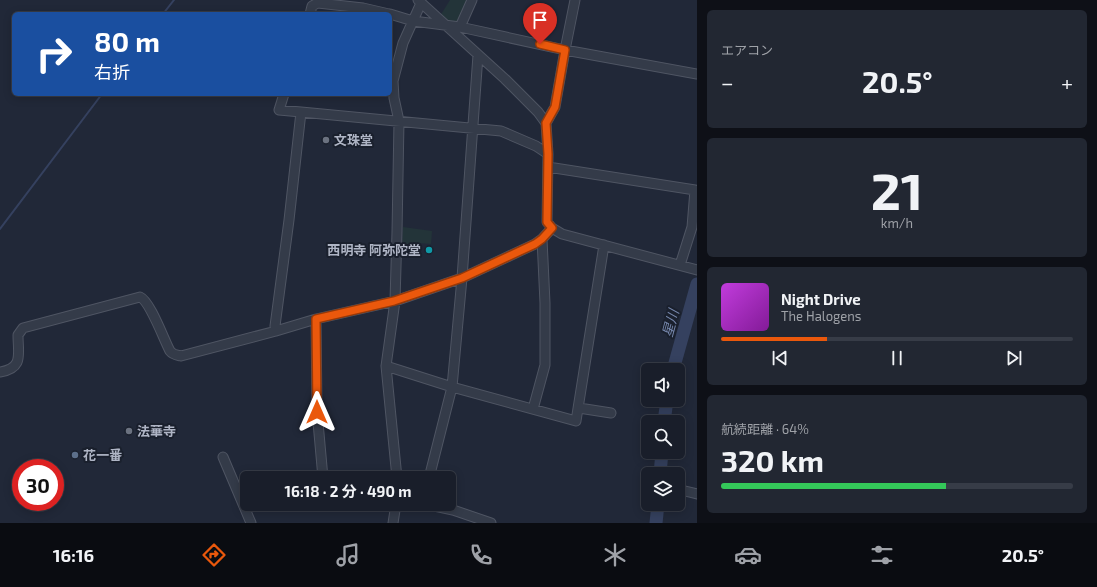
<!DOCTYPE html>
<html lang="ja">
<head>
<meta charset="utf-8">
<style>
  :root { --surface:#191e2a; --page:#222732; --text:#f1f3f6; --muted:#9fa2a8; --line:#373c47; --accent:#ea580c }
  body { margin:0; font-family:"Exo 2","Noto Sans JP",sans-serif; background:var(--page); color:var(--text); height:100vh; display:flex; flex-direction:column; font-size:15px; white-space:nowrap }
  * { box-sizing:border-box; margin:0 }
  p { font-size:13px; color:var(--muted) }
  .icon { flex:none; width:22px; height:22px; fill:none; stroke:currentColor; stroke-width:2; stroke-linecap:round; stroke-linejoin:round }
  .map { position:relative; flex:1; overflow:hidden }
  .sheet { display:flex; flex-direction:column; gap:10px; padding:10px; background:#0e1017; width:400px }
  .sheet>* { flex:none }
  .hud { position:absolute; left:12px; top:12px; width:380px; height:84px; border-radius:6px; box-shadow:0 2px 10px #0003,0 0 0 1px var(--line); background:#1a4fa0; color:#fff; overflow:hidden }
  .controls { position:absolute; left:641px; top:363px; display:grid; gap:8px }
  .controls a { display:grid; place-items:center; width:44px; height:44px; border-radius:6px; background:var(--surface); box-shadow:0 2px 10px #0003,0 0 0 1px var(--line); font-size:20px }
  .speed { position:absolute; left:12px; top:459px; display:flex; gap:8px; font-size:20px; font-weight:700; text-align:center }
  .speed>* { display:grid; place-content:center; width:52px; height:52px; border-radius:50%; background:var(--surface); box-shadow:0 2px 10px #0003,0 0 0 1px var(--line); line-height:1 }
  .speed .limit { border:6px solid #d22; background:#fff; color:#111 }
  .pin { position:absolute; display:grid; place-items:center; width:34px; height:34px; color:#fff; margin:-41px -17px; border-radius:50% 50% 50% 0; rotate:-45deg; box-shadow:0 0 4px #0007 }
  .pin .icon { rotate:45deg }
  .me { position:absolute; width:44px; margin:-22px; rotate:0deg; stroke-linejoin:round; filter:drop-shadow(0 0 3px #0008) }
  .turn { display:flex; align-items:center; gap:14px; height:84px; padding:0 16px; font-size:18px }
  .turn .icon { width:52px; height:52px; stroke-width:2.5 }
  .turn b { display:block; font-size:28px; line-height:34px }
  .big { font-size:30px; font-weight:700; line-height:1.1 }
  .sheet .card { flex:1; display:flex; flex-direction:column; justify-content:center; gap:6px; min-width:0; padding:0 14px; border-radius:6px; background:var(--page) }
  .sheet .dial { align-items:center; gap:0 }
  .dial b { font-size:52px; line-height:1 }
  .song { display:flex; align-items:center; gap:12px }
  .cover { width:48px; height:48px; border-radius:6px; background:linear-gradient(135deg,hsl(290 70% 55%),hsl(290 70% 35%)) }
  .played { height:4px; border-radius:2px; background:linear-gradient(90deg,var(--accent) 30%,var(--line) 30%) }
  .keys { display:flex; justify-content:space-around; direction:ltr }
  .heat { display:flex; justify-content:space-between; align-items:center; font-size:22px; direction:ltr }
  .charge { height:6px; border-radius:3px; background:linear-gradient(90deg,#34c759 64%,var(--line) 0) }
  .trip { position:absolute; left:240px; top:471px; width:216px; height:40px; border-radius:6px; background:var(--surface); box-shadow:0 2px 10px #0003,0 0 0 1px var(--line); font-weight:700; line-height:40px; text-align:center }
  .menu { display:flex; height:64px; justify-content:space-around; align-items:center; background:#0a0c11; color:var(--muted) }
  .menu .icon { width:28px; height:28px }
  .menu .current { color:var(--accent) }
  .menu b { font-size:18px; color:var(--text) }
  main { display:flex; flex:1; min-height:0 }
  .map>svg:first-child { display:block }
</style>
</head>
<body>
<main>
<div class="map">
<svg width="697" height="523" viewBox="0 0 697 523">
  <rect width="100%" height="100%" fill="#212838"/>
  <!-- green -->
  <path fill="#233439" d="M 450,0 L 469,0 L 458,24 L 445,22 L 440,16 Z
    M 403,227 L 432,231 L 431,244 L 419,243 L 419,246 L 402,245 Z"/>
  <g fill="none" stroke-linecap="round" stroke-linejoin="round">
    <!-- stream -->
    <path stroke="#35415f" stroke-width="2" d="M 163,14 L 174,0
      M 0,229 L 102,94"/>
    <!-- river -->
    <path stroke="#35415f" stroke-width="13" d="M 673,370 L 697,284
      M 664,422 L 667,400
      M 660,474 L 662,452
      M 656,523 L 658,504"/>
    <!-- street casing -->
    <g stroke="#4f5563" stroke-width="11">
      <path id="street" d="M 418,0 L 505,79 L 538,112 L 546,123 L 548,154 L 547,222 L 552,228 L 562,234 L 697,270
        M 575,0 L 565,50 L 697,74
        M 318,3 L 363,8 L 389,14
        M 310,14 L 312,6 L 323,0
        M 390,14 L 413,21 L 460,27 L 472,0
        M 460,27 L 565,50 L 555,107 L 546,123
        M 284,94 L 279,110 L 301,112
        M 548,167 L 695,190 L 692,227 L 680,265
        M 276,331 L 275,326 L 289,220 L 301,112 L 501,131 L 536,146 L 548,154
        M 386,366 L 452,387 L 576,421 L 604,245
        M 0,372 C 24,368 18,354 18,335 L 23,328 L 140,297 C 150,301 164,340 170,351 C 173,355 177,355 181,356 L 276,331 L 316,319
        M 579,408 L 611,413
        M 533,409 L 545,365 L 545,303 L 542,239
        M 223,457 L 251,523
        M 323,478 L 317,411 L 316,319 L 395,301 L 462,278 L 535,244 L 542,239 L 552,228
        M 397,478 L 386,366 L 395,301 L 397,232 L 399,121 L 394,98 L 393,81 L 403,43 L 421,3
        M 429,478 L 452,387 L 462,278 L 478,55
        M 681,490 L 697,494
        M 425,504 L 453,510 L 491,523
        M 393,523 L 396,504"/>
    </g>
    <!-- street -->
    <use href="#street" stroke="#343b49" stroke-width="9"/>
  </g>
  <g fill="none" stroke-linecap="round" stroke-linejoin="round">
    <!-- route casing -->
    <g stroke="#983908" stroke-width="10">
      <path id="route" d="M 317,412 L 316,319 L 394,301 L 462,278 L 535,244 L 542,239 L 552,228 L 547,222 L 548,154 L 546,123 L 555,107 L 565,50 L 540,44"/>
    </g>
    <!-- route -->
    <use href="#route" stroke="#ea580c" stroke-width="7"/>
  </g>
  <!-- markers -->
  <g fill="#6b7280" stroke="#1a202d" stroke-width="1.5">
    <circle cx="326" cy="140" r="4"/>
    <circle cx="129" cy="431" r="4"/>
  </g>
  <circle fill="#0f9aa8" stroke="#1a202d" stroke-width="1.5" cx="429" cy="250" r="4"/>
  <circle fill="#5c6f8a" stroke="#1a202d" stroke-width="1.5" cx="75" cy="455" r="4"/>
  <g text-anchor="middle" dominant-baseline="central" stroke-width="4" stroke-linejoin="round" paint-order="stroke">
    <!-- poi labels -->
    <g font-size="13" font-weight="bold" fill="#afb5c5" stroke="#1a202d" text-anchor="start">
      <text x="334" y="140">文珠堂</text>
      <text x="421" y="250" text-anchor="end">西明寺 阿弥陀堂</text>
      <text x="137" y="431">法華寺</text>
      <text x="83" y="455">花一番</text>
    </g>
    <!-- water labels -->
    <g font-size="14" font-style="italic" fill="#7788ad" stroke="#1a202d">
      <text transform="translate(670 323) rotate(-75)">星川</text>
    </g>
  </g>
</svg>
<div class="controls">
<a><svg class="icon" aria-label="sound" viewBox="0 0 24 24"><path d="M4 9h4l5-4v14l-5-4H4zM17 9q2 3 0 6"/></svg></a>
<a><svg class="icon" aria-label="search" viewBox="0 0 24 24"><circle cx="10" cy="10" r="6"/><path d="M15 15l6 6"/></svg></a>
<a><svg class="icon" aria-label="layers" viewBox="0 0 24 24"><path d="M12 4l9 5-9 5-9-5zM3 14l9 5 9-5"/></svg></a>
</div>
<div class="speed"><div class="limit">30</div></div>
<div class="pin" style="left:540px;top:44px;background:#d93025"><svg class="icon" aria-label="arrive" viewBox="0 0 24 24"><path d="M6 21V4h12l-3 4 3 4H6"/></svg></div>
<svg class="me" style="left:317px;top:412px" viewBox="-20 -20 40 40"><path d="M0-17L14 15 0 8-14 15z" fill="#ea580c" stroke="#fff" stroke-width="4"/></svg>
<div class="trip">16:18 · 2 分 · 490 m</div>
<div class="hud">
<div class="turn"><svg class="icon" aria-label="right" viewBox="0 0 24 24"><path d="M7 20v-9h11M14 6l5 5-5 5"/></svg><div><b>80 m</b>右折</div></div>
</div>
</div>
<section class="sheet">
<div class="card"><p>エアコン</p>
<div class="heat"><a>−</a><b class="big">20.5°</b><a>+</a></div>
</div>
<div class="card dial"><b>21</b><p>km/h</p></div>
<div class="card">
<div class="song"><i class="cover"></i><div><b>Night Drive</b><p>The Halogens</p></div></div>
<div class="played"></div>
<div class="keys"><svg class="icon" aria-label="previous" viewBox="0 0 24 24"><path d="M18 5L8 12l10 7zM5 5v14"/></svg><svg class="icon" aria-label="pause" viewBox="0 0 24 24"><path d="M8 5v14M16 5v14"/></svg><svg class="icon" aria-label="next" viewBox="0 0 24 24"><path d="M6 5l10 7-10 7zM19 5v14"/></svg></div>
</div>
<div class="card"><p>航続距離 · 64%</p><b class="big">320 km</b><div class="charge"></div></div>
</section>
</main>
<nav class="menu">
<b>16:16</b>
<svg class="icon current" aria-label="directions" viewBox="0 0 24 24"><path d="M12 3l9 9-9 9-9-9zM9 14v-3h6M13 9l2 2-2 2"/></svg>
<svg class="icon" aria-label="music" viewBox="0 0 24 24"><path d="M9 18V5l10-2v13"/><circle cx="6" cy="18" r="3"/><circle cx="16" cy="16" r="3"/></svg>
<svg class="icon" aria-label="phone" viewBox="0 0 24 24"><path d="M5 4h4l2 5-3 2q2 4 5 5l2-3 5 2v4C11 20 4 13 5 4z"/></svg>
<svg class="icon" aria-label="climate" viewBox="0 0 24 24"><path d="M12 3v18M4 7l16 10M4 17L20 7"/></svg>
<svg class="icon" aria-label="car" viewBox="0 0 24 24"><path d="M5 17H2v-5l4-1 3-4h7l3 4 3 1v5h-3M9 17h6M6 11h13"/><circle cx="7" cy="17" r="2"/><circle cx="17" cy="17" r="2"/></svg>
<svg class="icon" aria-label="filters" viewBox="0 0 24 24"><path d="M4 7h16M4 17h16"/><circle cx="9" cy="7" r="2"/><circle cx="15" cy="17" r="2"/></svg>
<b>20.5°</b>
</nav>
</body>
</html>
